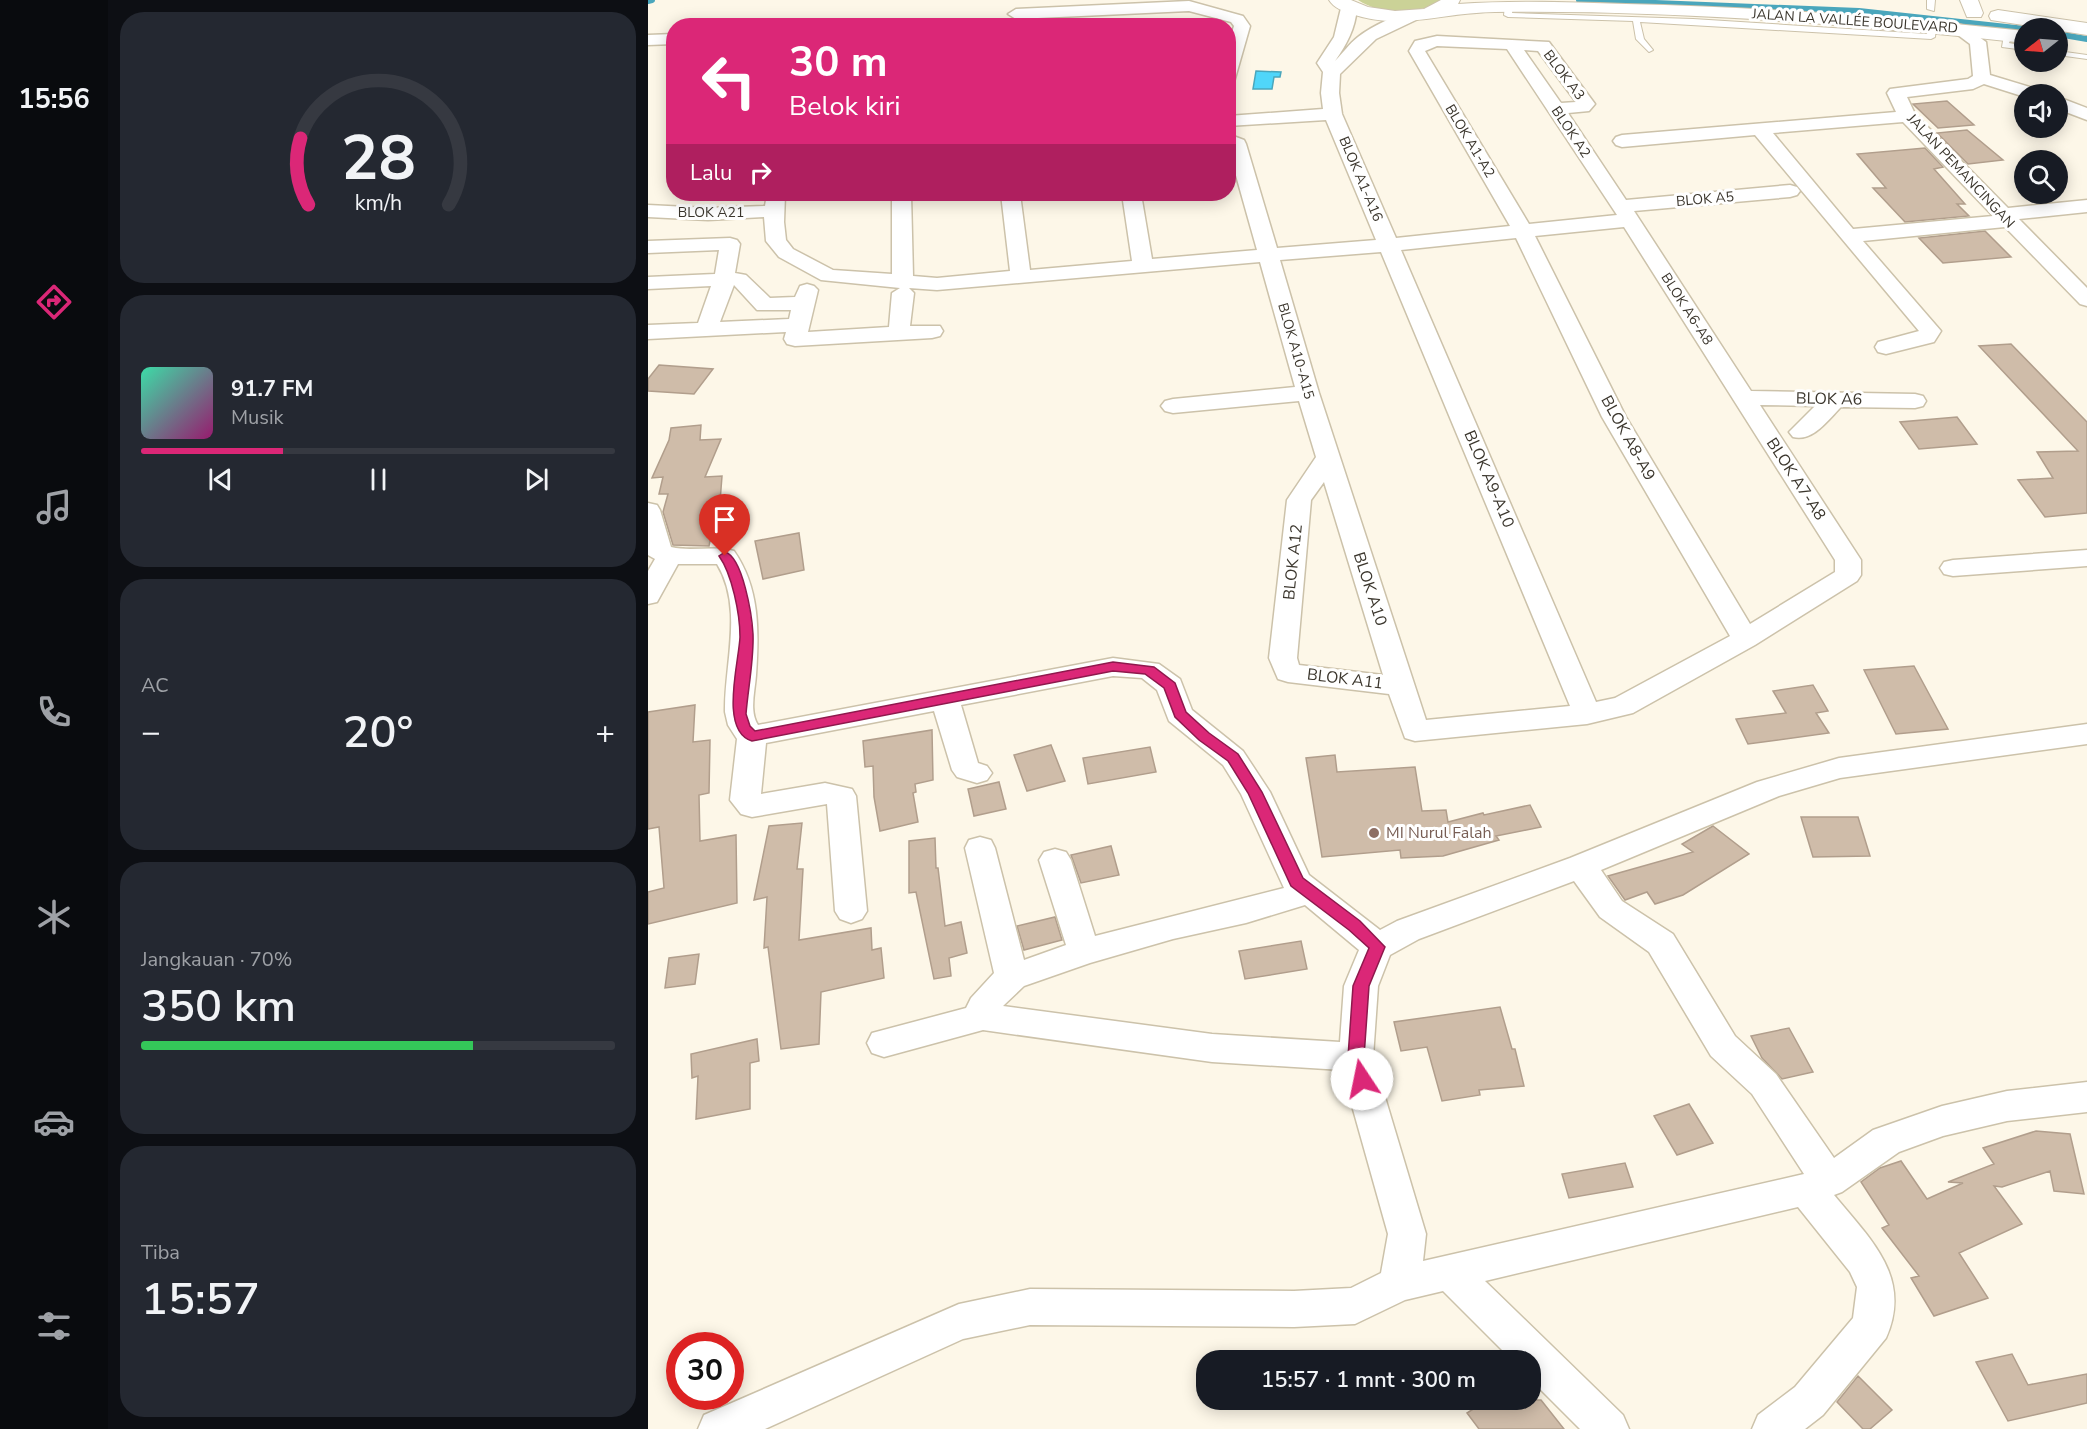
<!DOCTYPE html>
<html lang="id">
<head>
<meta charset="utf-8">
<style>
  :root { --surface:#171b24; --page:#242831; --text:#f1f3f6; --muted:#9ea1a6; --line:#363941; --accent:#db2777 }
  body { margin:0; font-family:"Nunito Sans",sans-serif; background:var(--page); color:var(--text); height:100vh; display:flex; flex-direction:column; font-size:22px; white-space:nowrap }
  * { box-sizing:border-box; margin:0 }
  p { font-size:20px; color:var(--muted) }
  .icon { flex:none; width:33px; height:33px; fill:none; stroke:currentColor; stroke-width:2; stroke-linecap:round; stroke-linejoin:round }
  .map { position:relative; flex:1; overflow:hidden }
  .details { display:flex; flex-direction:column; gap:12px; padding:12px; background:#0d0f14; width:540px }
  .details>* { flex:none }
  .hud { position:absolute; left:18px; top:18px; width:570px; height:183px; border-radius:24px; box-shadow:0 3px 15px #0003; background:#db2777; color:#fff; overflow:hidden }
  .needle { width:39px; rotate:253deg }
  .fabs { position:absolute; left:1366px; top:18px; display:grid; gap:12px }
  .fabs a { display:grid; place-items:center; width:54px; height:54px; border-radius:50%; background:var(--surface); box-shadow:0 3px 15px #0003; font-size:30px }
  .speed { position:absolute; left:18px; top:1332px; display:flex; gap:12px; font-size:30px; font-weight:700; text-align:center }
  .speed>* { display:grid; place-content:center; width:78px; height:78px; border-radius:50%; background:var(--surface); box-shadow:0 3px 15px #0003; line-height:1 }
  .speed .limit { border:9px solid #d22; background:#fff; color:#111 }
  .pin { position:absolute; display:grid; place-items:center; width:51px; height:51px; color:#fff; margin:-62px -26px; border-radius:50% 50% 50% 0; rotate:-45deg; box-shadow:0 0 6px #0007 }
  .pin .icon { rotate:45deg }
  .me { position:absolute; width:66px; margin:-33px; rotate:349deg; stroke-linejoin:round; filter:drop-shadow(0 0 4px #0008) }
  .turn { display:flex; align-items:center; gap:21px; height:126px; padding:0 24px; font-size:27px }
  .turn .icon { width:78px; height:78px; stroke-width:2.5 }
  .turn b { display:block; font-size:42px; line-height:51px }
  .then { display:flex; align-items:center; height:57px; padding:0 24px; background:#0003; gap:12px; font-size:22px }
  .big { font-size:45px; font-weight:600; line-height:1.1 }
  .details .tile { flex:1; display:flex; flex-direction:column; justify-content:center; gap:9px; min-width:0; padding:0 21px; border-radius:24px; background:var(--page) }
  .details .dial { align-items:center; gap:0 }
  .dial svg { height:156px; overflow:visible; fill:none; stroke:var(--line); stroke-width:7; stroke-linecap:round; text-anchor:middle }
  .dial text { fill:var(--text); stroke:none }
  .song { display:flex; align-items:center; gap:18px }
  .cover { width:72px; height:72px; border-radius:9px; background:linear-gradient(135deg,hsl(160 70% 55%),hsl(320 70% 35%)) }
  .played { height:6px; border-radius:3px; background:linear-gradient(90deg,var(--accent) 30%,var(--line) 30%) }
  .keys { display:flex; justify-content:space-around; direction:ltr }
  .heat { display:flex; justify-content:space-between; align-items:center; font-size:33px; direction:ltr }
  .charge { height:9px; border-radius:4px; background:linear-gradient(90deg,#34c759 70%,var(--line) 0) }
  .trip { position:absolute; left:548px; top:1350px; width:345px; height:60px; border-radius:24px; background:var(--surface); box-shadow:0 3px 15px #0003; font-weight:600; line-height:60px; text-align:center }
  main { display:flex; flex:1; min-height:0 }
  .tabs { display:flex; flex-direction:column; width:108px; justify-content:space-around; align-items:center; background:#090b0e; color:var(--muted) }
  .tabs .icon { width:42px; height:42px }
  .tabs .selected { color:var(--accent) }
  .tabs b { font-size:27px; color:var(--text) }
  .map>svg:first-child { display:block }
</style>
</head>
<body>
<main>
<nav class="tabs">
<b>15:56</b>
<svg class="icon selected" aria-label="directions" viewBox="0 0 24 24"><path d="M12 3l9 9-9 9-9-9zM9 14v-3h6M13 9l2 2-2 2"/></svg>
<svg class="icon" aria-label="music" viewBox="0 0 24 24"><path d="M9 18V5l10-2v13"/><circle cx="6" cy="18" r="3"/><circle cx="16" cy="16" r="3"/></svg>
<svg class="icon" aria-label="phone" viewBox="0 0 24 24"><path d="M5 4h4l2 5-3 2q2 4 5 5l2-3 5 2v4C11 20 4 13 5 4z"/></svg>
<svg class="icon" aria-label="climate" viewBox="0 0 24 24"><path d="M12 3v18M4 7l16 10M4 17L20 7"/></svg>
<svg class="icon" aria-label="car" viewBox="0 0 24 24"><path d="M5 17H2v-5l4-1 3-4h7l3 4 3 1v5h-3M9 17h6M6 11h13"/><circle cx="7" cy="17" r="2"/><circle cx="17" cy="17" r="2"/></svg>
<svg class="icon" aria-label="filters" viewBox="0 0 24 24"><path d="M4 7h16M4 17h16"/><circle cx="9" cy="7" r="2"/><circle cx="15" cy="17" r="2"/></svg>
</nav>
<section class="details">
<div class="tile dial"><svg viewBox="0 0 100 80">
<path d="M14 69A42 42 0 1 1 86 69"/>
<path d="M14 69A42 42 0 0 1 10 35" stroke="#db2777"/>
<text x="50" y="56" font-size="32" font-weight="700">28</text>
<text x="50" y="72" font-size="11">km/h</text>
</svg></div>
<div class="tile">
<div class="song"><i class="cover"></i><div><b>91.7 FM</b><p>Musik</p></div></div>
<div class="played"></div>
<div class="keys"><svg class="icon" aria-label="previous" viewBox="0 0 24 24"><path d="M18 5L8 12l10 7zM5 5v14"/></svg><svg class="icon" aria-label="pause" viewBox="0 0 24 24"><path d="M8 5v14M16 5v14"/></svg><svg class="icon" aria-label="next" viewBox="0 0 24 24"><path d="M6 5l10 7-10 7zM19 5v14"/></svg></div>
</div>
<div class="tile"><p>AC</p>
<div class="heat"><a>−</a><b class="big">20°</b><a>+</a></div>
</div>
<div class="tile"><p>Jangkauan · 70%</p><b class="big">350 km</b><div class="charge"></div></div>
<div class="tile"><p>Tiba</p><b class="big">15:57</b></div>
</section>
<div class="map">
<svg width="1439" height="1429" viewBox="0 0 1439 1429">
  <rect width="100%" height="100%" fill="#fdf7e8"/>
  <!-- green -->
  <path fill="#cbd297" d="M 710,0 L 797,0 C 772,14 734,16 710,0 Z"/>
  <!-- water -->
  <path fill="#50d6fa" stroke="#4aa6bc" stroke-width="1.5" d="M 608,71 L 633,72 L 632,77 L 626,77 L 624,89 L 605,89 Z"/>
  <g fill="none" stroke-linecap="round" stroke-linejoin="round">
    <!-- stream -->
    <path stroke="#4aa6bc" stroke-width="6" d="M 931,0 L 1211,11 L 1377,29
      M 0,1 L 4,0
      M 1410,34 L 1439,39"/>
  </g>
  <!-- building -->
  <path fill="#cfbca9" stroke="#b19e8c" stroke-width="1.5" d="M 1299,101 L 1326,125 L 1290,128 L 1265,104 Z
    M 1319,130 L 1355,160 L 1320,164 L 1289,133 Z
    M 1277,148 L 1295,167 L 1286,169 L 1317,204 L 1309,204 L 1321,216 L 1257,222 L 1225,188 L 1238,188 L 1209,154 Z
    M 1337,231 L 1363,257 L 1295,263 L 1271,238 Z
    M 1363,344 L 1439,422 L 1439,513 L 1397,517 L 1370,480 L 1405,478 L 1389,452 L 1430,451 L 1331,346 Z
    M 11,365 L 65,369 L 46,394 L 0,391 L 0,379 Z
    M 1309,417 L 1329,444 L 1271,449 L 1252,422 Z
    M 53,425 L 52,440 L 73,439 L 57,477 L 74,476 L 71,515 L 77,514 L 72,540 L 62,541 L 61,546 L 25,545 L 15,512 L 20,494 L 11,494 L 15,477 L 4,478 L 21,440 L 23,428 Z
    M 151,533 L 156,570 L 115,579 L 107,541 Z
    M 1266,666 L 1287,705 L 1300,729 L 1248,734 L 1216,670 Z
    M 1165,685 L 1180,711 L 1168,713 L 1181,733 L 1100,744 L 1088,719 L 1138,713 L 1125,691 Z
    M 47,705 L 45,742 L 62,740 L 61,793 L 51,795 L 52,841 L 88,835 L 89,903 L 0,924 L 0,892 L 16,888 L 11,827 L 0,829 L 0,712 Z
    M 284,730 L 285,780 L 267,784 L 268,792 L 265,793 L 270,822 L 232,831 L 226,797 L 225,766 L 217,767 L 215,741 Z
    M 403,745 L 417,781 L 379,791 L 366,755 Z
    M 502,747 L 508,772 L 440,784 L 435,758 Z
    M 687,755 L 689,772 L 767,767 L 774,811 L 798,810 L 800,822 L 835,813 L 836,815 L 882,805 L 893,827 L 848,836 L 851,840 L 795,856 L 753,858 L 752,850 L 674,857 L 658,758 Z
    M 351,782 L 358,809 L 326,816 L 320,789 Z
    M 1153,817 L 1210,817 L 1222,856 L 1165,857 Z
    M 154,823 L 149,869 L 155,869 L 151,940 L 223,928 L 224,950 L 233,948 L 236,978 L 173,992 L 171,1044 L 133,1049 L 120,947 L 116,948 L 119,897 L 106,900 L 121,826 Z
    M 1065,826 L 1101,854 L 1035,895 L 1007,904 L 999,892 L 977,900 L 960,876 L 1045,852 L 1034,844 Z
    M 287,838 L 288,868 L 290,868 L 297,926 L 313,922 L 319,953 L 301,958 L 303,976 L 286,979 L 268,892 L 261,893 L 261,841 Z
    M 463,846 L 471,875 L 433,883 L 423,855 Z
    M 407,917 L 414,940 L 376,950 L 369,926 Z
    M 653,941 L 659,969 L 597,979 L 591,951 Z
    M 51,954 L 47,984 L 17,988 L 21,958 Z
    M 852,1007 L 864,1049 L 867,1049 L 876,1086 L 831,1090 L 832,1095 L 794,1101 L 779,1047 L 753,1051 L 746,1022 Z
    M 1141,1028 L 1165,1072 L 1134,1079 L 1114,1058 L 1103,1036 Z
    M 109,1039 L 111,1061 L 102,1063 L 102,1109 L 48,1119 L 50,1076 L 44,1078 L 43,1054 Z
    M 1041,1104 L 1065,1143 L 1029,1155 L 1006,1116 Z
    M 1388,1131 L 1422,1134 L 1436,1194 L 1406,1191 L 1402,1171 L 1354,1187 L 1346,1186 L 1374,1224 L 1311,1253 L 1340,1298 L 1286,1316 L 1263,1278 L 1271,1276 L 1234,1228 L 1241,1225 L 1213,1182 L 1232,1168 L 1253,1161 L 1279,1199 L 1315,1183 L 1300,1182 L 1346,1164 L 1335,1148 Z
    M 977,1163 L 985,1187 L 921,1198 L 914,1174 Z
    M 1364,1354 L 1380,1385 L 1439,1374 L 1439,1403 L 1360,1421 L 1328,1362 Z
    M 1210,1376 L 1244,1410 L 1222,1429 L 1215,1429 L 1189,1402 Z
    M 839,1400 L 893,1400 L 916,1429 L 831,1429 L 819,1413 Z"/>
  <g fill="none" stroke-linecap="round" stroke-linejoin="round">
    <!-- lane casing -->
    <g stroke="#ccc2aa" stroke-width="2">
      <path id="lane" d="M 1279,0 L 1287,0 L 1286,11 L 1279,9 Z
        M 861,4 L 865,6 L 864,13 L 1045,19 L 1279,34 L 1281,24 L 1288,26 L 1287,37 L 1283,39 L 992,22 L 996,39 L 1005,50 L 1001,52 L 988,39 L 985,21 L 860,17 L 856,15 L 857,6 Z
        M 1360,33 L 1364,35 L 1361,43 L 1377,46 L 1377,50 L 1354,47 L 1356,35 Z
        M 1410,51 L 1439,55 L 1439,59 L 1410,55 Z"/>
    </g>
    <!-- street casing -->
    <g stroke="#ccc2aa" stroke-width="3">
      <path id="street" d="M 541,1 L 595,16 L 602,26 L 586,82 L 580,83 L 580,45 L 586,26 L 583,22 L 541,11 L 368,19 L 360,14 L 368,9 Z
        M 701,3 L 709,8 C 707,29 699,44 687,61 C 695,53 701,44 710,37 C 721,28 756,9 770,13 L 772,16 L 770,19 L 728,39 L 692,74 L 691,93 L 694,114 L 748,238 L 862,226 L 761,51 L 767,41 L 789,36 L 901,42 L 947,104 L 941,111 L 920,113 L 978,200 L 1142,185 L 1149,187 L 1152,191 L 1149,195 L 1142,197 L 986,211 L 1103,391 L 1267,394 L 1275,396 L 1278,401 L 1275,406 L 1267,408 L 1193,407 C 1180,420 1165,442 1145,437 L 1141,432 L 1167,406 L 1112,405 L 1213,560 L 1213,575 L 1209,581 L 1107,645 L 985,713 L 939,724 L 767,741 L 757,738 L 741,694 L 640,682 L 630,679 L 621,658 L 639,500 L 668,457 L 651,401 L 525,413 L 517,411 L 513,406 L 517,401 L 525,399 L 647,387 L 612,262 L 289,290 L 261,288 L 266,293 L 262,326 L 292,326 L 295,331 L 292,336 L 284,338 L 147,346 L 139,344 L 136,339 L 138,332 L 0,339 L 0,325 L 50,323 L 63,286 L 0,289 L 0,277 L 67,274 L 71,250 L 0,253 L 0,241 L 82,238 L 89,240 L 92,244 L 87,273 L 98,275 L 122,298 L 147,297 L 152,286 L 159,284 L 166,286 L 170,290 L 160,332 L 241,327 L 244,293 L 252,288 L 173,280 L 131,257 L 118,241 L 116,217 L 60,220 L 0,217 L 0,205 L 60,208 L 117,206 L 119,194 L 137,194 L 136,222 L 138,240 L 145,249 L 185,270 L 244,274 L 244,194 L 263,194 L 265,276 L 289,278 L 362,271 L 353,194 L 372,194 L 382,270 L 484,261 L 474,194 L 493,194 L 504,259 L 609,250 L 580,147 L 580,134 L 596,140 L 598,144 L 629,248 L 728,240 L 678,120 L 580,126 L 580,116 L 675,109 L 673,93 L 675,72 L 669,63 L 686,37 L 693,8 ZM 789,46 L 859,49 L 969,215 L 881,224 L 777,51 ZM 876,50 L 890,51 L 928,102 L 913,103 ZM 976,227 L 1187,560 L 1187,572 L 1102,624 L 978,417 L 887,236 ZM 868,238 L 954,417 L 1082,636 L 967,698 L 948,702 L 753,250 ZM 733,252 L 922,706 L 778,720 L 671,393 L 632,260 ZM 86,285 L 109,310 L 143,310 L 141,319 L 72,322 ZM 676,482 L 735,675 L 651,665 L 649,658 L 663,500 Z
        M 1310,24 L 1316,26 L 1338,42 L 1342,75 L 1392,90 L 1394,94 L 1377,94 L 1377,97 L 1336,84 L 1325,89 L 1259,97 L 1267,114 L 1360,208 L 1439,200 L 1439,212 L 1371,219 L 1439,288 L 1439,306 L 1432,304 L 1357,227 L 1215,241 L 1293,331 L 1286,342 L 1238,354 L 1230,352 L 1227,347 L 1230,342 L 1271,331 L 1107,135 L 974,147 L 968,145 L 965,141 L 968,137 L 974,135 L 1248,112 L 1239,93 L 1242,89 L 1320,79 L 1325,76 L 1322,44 L 1302,29 ZM 1255,122 L 1344,215 L 1345,216 L 1205,229 L 1125,133 Z
        M 26,34 L 26,44 L 0,45 L 0,35 Z
        M 1410,97 L 1439,108 L 1439,120 L 1410,109 Z
        M 0,503 L 9,505 L 12,510 L 23,547 C 44,552 65,545 86,551 C 112,588 111,632 108,675 C 107,691 101,711 110,725 L 465,658 L 511,664 L 532,679 L 544,710 L 595,751 L 622,792 L 661,875 L 732,930 L 749,921 L 922,858 L 1109,782 L 1191,758 L 1439,724 L 1439,744 L 1192,778 L 1131,796 L 953,870 L 974,901 L 1025,934 L 1087,1036 L 1128,1074 L 1186,1158 L 1225,1130 L 1294,1106 L 1359,1091 L 1439,1082 L 1439,1112 L 1359,1121 L 1295,1136 L 1251,1152 L 1194,1192 L 1186,1195 C 1222,1239 1265,1277 1238,1338 L 1175,1415 L 1157,1429 L 1104,1429 L 1110,1415 L 1147,1387 L 1205,1318 L 1209,1287 L 1202,1272 L 1150,1207 L 837,1281 L 975,1415 L 981,1429 L 932,1429 L 882,1379 L 882,1360 L 864,1360 L 795,1291 L 757,1300 L 707,1324 L 646,1327 L 382,1325 L 315,1339 L 117,1429 L 50,1429 L 56,1415 L 311,1304 L 382,1289 L 646,1291 L 703,1288 L 733,1273 L 740,1234 L 694,1070 L 564,1062 L 335,1030 L 236,1057 L 224,1053 L 219,1043 L 224,1033 L 318,1008 L 323,998 L 346,973 L 317,848 L 321,840 L 332,837 L 343,840 L 347,848 L 376,960 L 418,945 L 391,860 L 396,852 L 407,849 L 418,852 L 423,860 L 447,936 L 636,888 L 593,794 L 575,765 L 521,721 L 509,690 L 494,678 L 465,676 L 313,705 L 330,763 L 339,766 L 344,773 L 339,780 L 329,783 L 309,777 L 304,770 L 286,711 L 118,743 L 113,794 L 177,783 L 204,789 L 208,796 L 219,911 L 214,919 L 203,923 L 192,919 L 187,911 L 179,804 L 104,817 L 93,814 L 82,800 L 89,739 L 80,725 L 77,712 C 76,665 96,608 69,564 L 30,564 L 9,602 L 0,604 L 0,571 L 7,559 L 0,555 ZM 926,881 L 952,917 L 1001,952 L 1063,1056 L 1104,1094 L 1156,1174 L 775,1261 L 778,1234 L 725,1057 L 730,986 L 742,955 L 771,939 ZM 657,905 L 711,950 L 696,986 L 692,1042 L 564,1034 L 355,1006 L 376,986 L 442,963 L 525,939 L 598,923 Z
        M 1439,550 L 1439,566 L 1305,576 L 1296,574 L 1292,568 L 1296,562 L 1305,560 Z"/>
    </g>
    <!-- secondary casing -->
    <g stroke="#ccc2aa" stroke-width="2">
      <path id="secondary" d="M 681,0 L 703,0 L 720,7 L 747,11 L 776,9 L 793,0 L 812,0 L 810,4 C 866,0 922,2 978,4 C 1112,7 1244,17 1377,31 L 1377,43 C 1201,24 1024,10 847,12 C 798,12 752,31 704,14 C 695,11 686,8 681,0 Z
        M 1312,0 L 1330,0 L 1335,13 L 1333,17 L 1319,17 Z
        M 1350,10 L 1439,23 L 1439,35 L 1343,20 L 1341,16 L 1343,12 Z"/>
    </g>
    <!-- lane -->
    <use href="#lane" fill="#fff" fill-rule="evenodd"/>
    <!-- street -->
    <use href="#street" fill="#fff" fill-rule="evenodd"/>
    <!-- secondary -->
    <use href="#secondary" fill="#fff" fill-rule="evenodd"/>
  </g>
  <!-- route -->
  <path fill="#db2777" stroke="#8e194d" stroke-width="1.5" d="M 77,552 C 95,557 104,616 105,634 C 106,660 100,688 98,714 L 102,726 L 107,731 L 465,662 L 506,667 L 527,683 L 538,712 L 561,733 L 590,754 L 614,792 L 655,878 L 712,921 L 737,947 L 721,986 L 716,1057 L 723,1079 L 720,1084 L 714,1086 L 708,1084 L 700,1057 L 705,986 L 721,948 L 701,930 L 643,886 L 600,793 L 580,761 L 551,740 L 527,717 L 516,688 L 497,674 L 465,671 L 104,741 C 71,731 91,662 92,637 C 92,614 84,574 71,556 Z"/>
  <!-- markers -->
  <circle fill="#8d6e63" stroke="#fff" stroke-width="2" cx="726" cy="833" r="6"/>
  <g text-anchor="middle" dominant-baseline="central" stroke-width="6" stroke-linejoin="round" paint-order="stroke">
    <!-- far-street labels -->
    <g font-size="14" fill="#3b362d" stroke="#fff">
      <text transform="translate(1207 21) rotate(4)">JALAN LA VALLÉE BOULEVARD</text>
      <text transform="translate(916 75) rotate(53)">BLOK A3</text>
      <text transform="translate(923 132) rotate(56)">BLOK A2</text>
      <text transform="translate(822 141) rotate(59)">BLOK A1-A2</text>
      <text transform="translate(1313 171) rotate(47)">JALAN PEMANCINGAN</text>
      <text transform="translate(713 179) rotate(67)">BLOK A1-A16</text>
      <text transform="translate(1057 199) rotate(-5)">BLOK A5</text>
      <text x="63" y="212">BLOK A21</text>
      <text transform="translate(1039 309) rotate(57)">BLOK A6-A8</text>
      <text transform="translate(648 351) rotate(74)">BLOK A10-A15</text>
    </g>
    <!-- street labels -->
    <g font-size="16" fill="#3b362d" stroke="#fff">
      <text transform="translate(1181 399) rotate(1)">BLOK A6</text>
      <text transform="translate(980 438) rotate(61)">BLOK A8-A9</text>
      <text transform="translate(841 479) rotate(67)">BLOK A9-A10</text>
      <text transform="translate(1148 479) rotate(57)">BLOK A7-A8</text>
      <text transform="translate(645 562) rotate(-84)">BLOK A12</text>
      <text transform="translate(722 589) rotate(72)">BLOK A10</text>
      <text transform="translate(697 679) rotate(7)">BLOK A11</text>
    </g>
    <!-- education labels -->
    <g font-size="16" fill="#785e54" stroke="#fff" text-anchor="start">
      <text x="738" y="833">MI Nurul Falah</text>
    </g>
  </g>
</svg>
<div class="fabs">
<a><svg class="needle" viewBox="-14 -14 28 28"><path d="M0-13l5 13h-10z" fill="#e53935"/><path d="M0 13l5-13h-10z" fill="#9ea1a6"/></svg></a>
<a><svg class="icon" aria-label="sound" viewBox="0 0 24 24"><path d="M4 9h4l5-4v14l-5-4H4zM17 9q2 3 0 6"/></svg></a>
<a><svg class="icon" aria-label="search" viewBox="0 0 24 24"><circle cx="10" cy="10" r="6"/><path d="M15 15l6 6"/></svg></a>
</div>
<div class="speed"><div class="limit">30</div></div>
<div class="pin" style="left:77px;top:556px;background:#d93025"><svg class="icon" aria-label="arrive" viewBox="0 0 24 24"><path d="M6 21V4h12l-3 4 3 4H6"/></svg></div>
<svg class="me" style="left:714px;top:1079px" viewBox="-20 -20 40 40"><circle r="19" fill="#fff"/><path d="M0-13L10 11 0 6-10 11z" fill="#db2777"/></svg>
<div class="trip">15:57 · 1 mnt · 300 m</div>
<div class="hud">
<div class="turn"><svg class="icon" aria-label="left" viewBox="0 0 24 24"><path d="M17 20v-9H6M10 6l-5 5 5 5"/></svg><div><b>30 m</b>Belok kiri</div></div>
<div class="then">Lalu<svg class="icon" aria-label="right" viewBox="0 0 24 24"><path d="M7 20v-9h11M14 6l5 5-5 5"/></svg></div>
</div>
</div>
</main>
</body>
</html>
